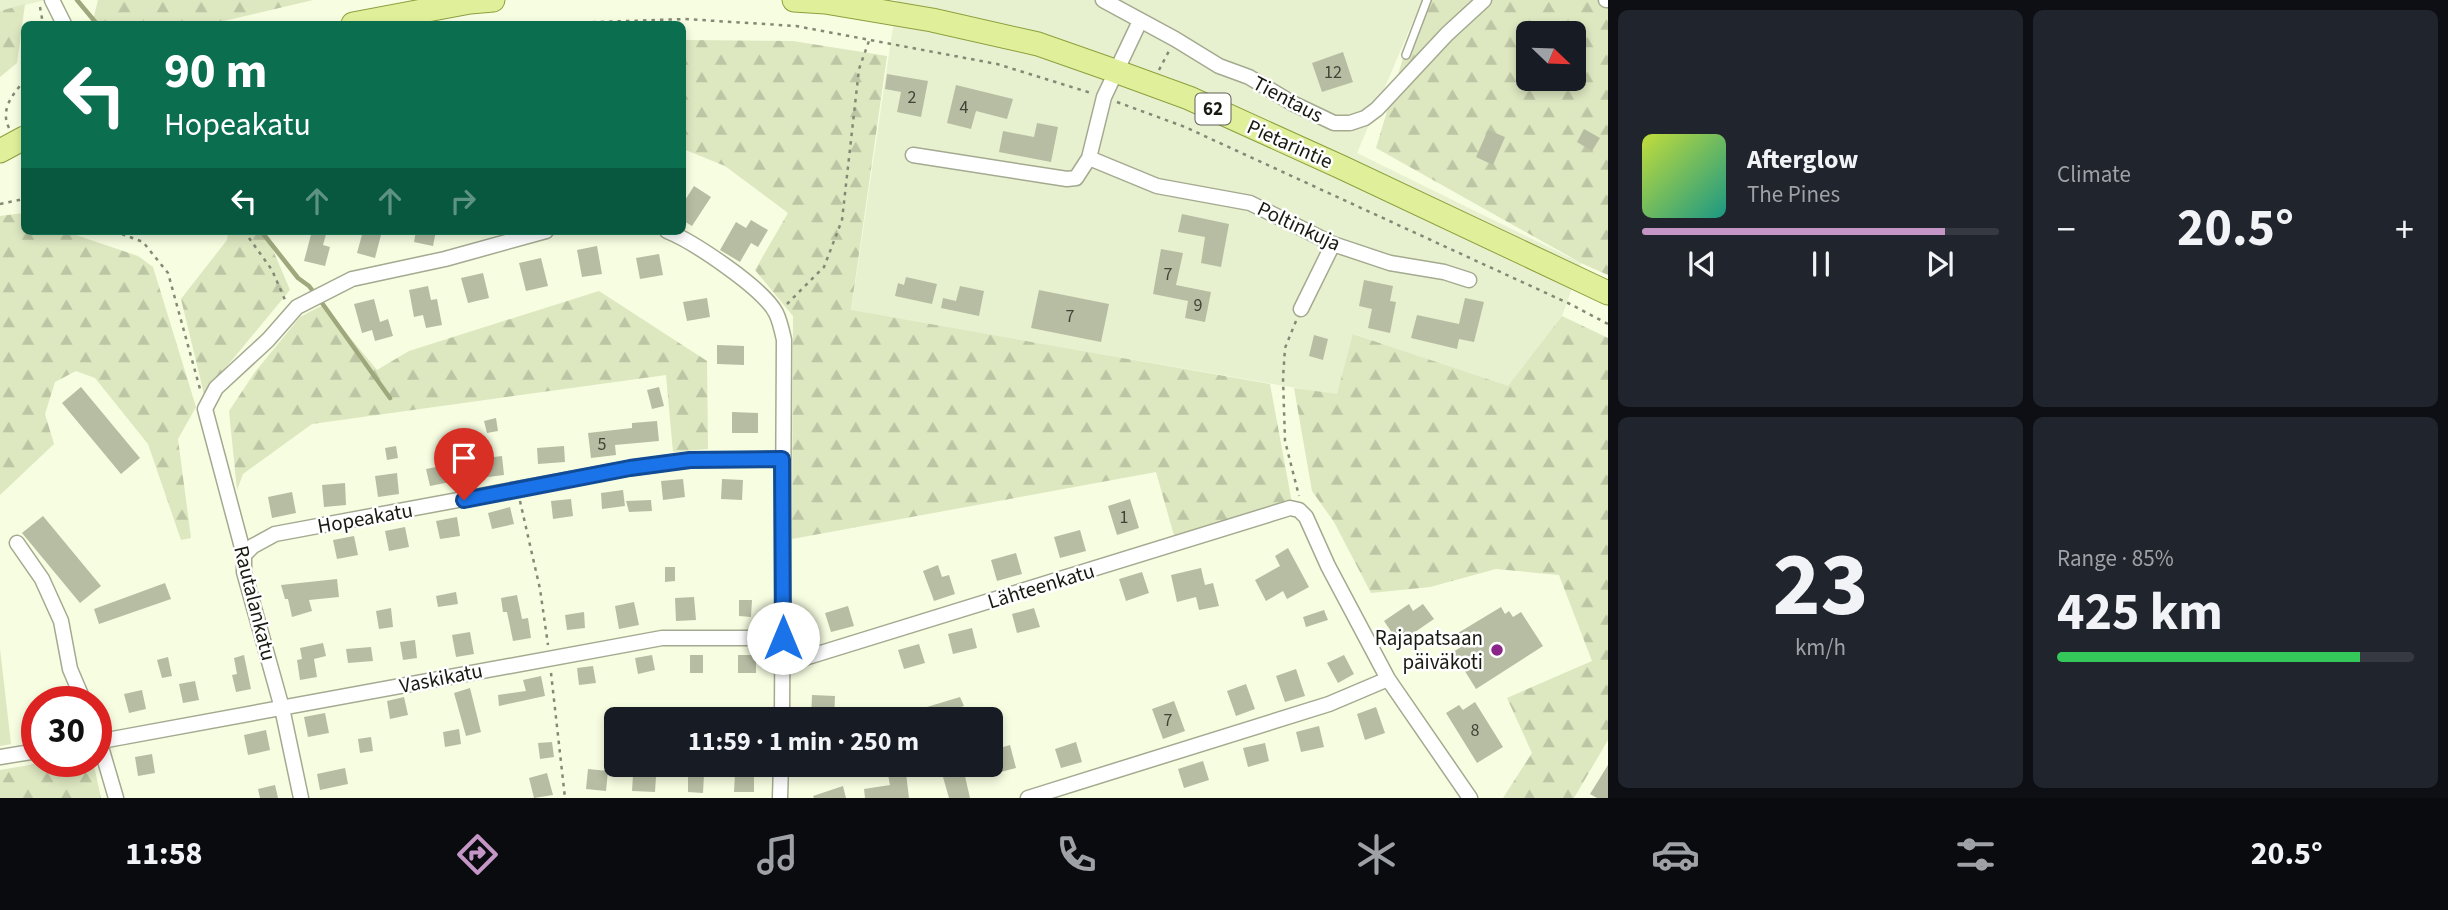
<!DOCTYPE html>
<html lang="en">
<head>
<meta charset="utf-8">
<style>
  :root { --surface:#171b24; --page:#20242c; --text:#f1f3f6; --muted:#9ea1a6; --line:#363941; --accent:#c496c5 }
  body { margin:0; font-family:"Source Sans 3",sans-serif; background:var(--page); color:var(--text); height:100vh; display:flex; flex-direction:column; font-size:26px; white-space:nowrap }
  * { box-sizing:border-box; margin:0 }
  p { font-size:23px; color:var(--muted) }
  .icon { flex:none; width:38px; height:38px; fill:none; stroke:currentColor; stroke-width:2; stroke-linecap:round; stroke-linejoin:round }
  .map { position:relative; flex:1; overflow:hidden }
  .sheet { display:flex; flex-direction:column; gap:10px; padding:10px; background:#0d0f14; width:840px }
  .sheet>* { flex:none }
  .guide { position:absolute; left:21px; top:21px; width:665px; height:214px; border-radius:10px; box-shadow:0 4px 10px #0003; background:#0b6e4f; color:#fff; overflow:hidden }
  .needle { width:46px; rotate:113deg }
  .fabs { position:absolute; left:1516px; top:21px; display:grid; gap:14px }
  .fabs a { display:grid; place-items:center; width:70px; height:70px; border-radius:10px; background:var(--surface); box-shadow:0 4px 10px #0003; font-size:35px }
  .speed { position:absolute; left:21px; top:686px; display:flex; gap:14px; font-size:35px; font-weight:700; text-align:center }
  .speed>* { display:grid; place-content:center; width:91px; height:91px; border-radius:50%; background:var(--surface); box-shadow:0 4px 10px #0003; line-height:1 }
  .speed .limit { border:10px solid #d22; background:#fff; color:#111 }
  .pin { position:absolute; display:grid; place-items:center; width:60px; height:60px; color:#fff; margin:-72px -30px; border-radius:50% 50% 50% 0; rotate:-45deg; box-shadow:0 0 7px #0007 }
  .pin .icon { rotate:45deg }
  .me { position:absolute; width:77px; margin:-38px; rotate:0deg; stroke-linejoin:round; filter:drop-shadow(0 0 5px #0008) }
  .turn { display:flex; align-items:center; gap:24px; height:147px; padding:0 28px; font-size:32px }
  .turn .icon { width:91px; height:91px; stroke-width:2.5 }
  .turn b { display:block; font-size:49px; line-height:60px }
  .lanes { display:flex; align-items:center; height:66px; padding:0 28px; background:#0003; justify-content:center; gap:35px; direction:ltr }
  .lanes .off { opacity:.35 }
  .big { font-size:52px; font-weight:700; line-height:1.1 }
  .sheet .widget { flex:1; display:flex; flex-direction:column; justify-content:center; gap:10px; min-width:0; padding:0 24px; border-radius:10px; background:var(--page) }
  .sheet .dial { align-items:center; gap:0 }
  .dial b { font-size:91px; line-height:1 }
  .song { display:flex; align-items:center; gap:21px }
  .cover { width:84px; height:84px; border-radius:10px; background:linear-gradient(135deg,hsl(70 70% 55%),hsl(170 70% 35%)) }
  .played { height:7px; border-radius:4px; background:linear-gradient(90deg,var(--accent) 85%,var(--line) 85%) }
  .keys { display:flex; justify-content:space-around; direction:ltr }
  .heat { display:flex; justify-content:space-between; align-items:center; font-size:38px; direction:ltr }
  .charge { height:10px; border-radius:5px; background:linear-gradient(90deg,#34c759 85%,var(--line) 0) }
  .sheet .tiles { flex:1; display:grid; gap:10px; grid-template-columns:repeat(2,1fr) }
  .trip { position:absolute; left:604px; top:707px; width:399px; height:70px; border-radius:10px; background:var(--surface); box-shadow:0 4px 10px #0003; font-weight:700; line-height:70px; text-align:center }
  .tabs { display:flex; height:112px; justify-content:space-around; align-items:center; background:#090b0e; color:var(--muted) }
  .tabs .icon { width:49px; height:49px }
  .tabs .selected { color:var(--accent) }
  .tabs b { font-size:32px; color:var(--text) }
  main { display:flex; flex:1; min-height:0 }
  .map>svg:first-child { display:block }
</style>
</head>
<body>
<main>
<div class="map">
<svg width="1608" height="798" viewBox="0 0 1608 798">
  <defs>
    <pattern id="forest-firs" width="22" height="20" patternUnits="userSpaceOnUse" patternTransform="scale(1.75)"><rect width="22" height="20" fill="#dde7c0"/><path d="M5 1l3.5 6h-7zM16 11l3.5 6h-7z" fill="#bdc6a4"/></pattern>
  </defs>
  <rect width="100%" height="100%" fill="#f6fde1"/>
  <!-- built -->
  <path fill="#e8f1cf" d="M 0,0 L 46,0 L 0,11 Z
    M 897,0 L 1422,0 L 1357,153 L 1581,263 L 1562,316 L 1508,387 L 1354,334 L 1337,395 L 851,311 Z"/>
  <!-- forest -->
  <path fill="url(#forest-firs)" fill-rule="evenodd" d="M 98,0 L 313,0 L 211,24 L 92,24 Z
    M 1428,0 L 1608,0 L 1608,275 L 1581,263 L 1376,148 L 1406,48 ZM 1528,33 L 1573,33 L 1573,79 L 1528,79 Z
    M 25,4 L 17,63 L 0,77 L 0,11 Z
    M 682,40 L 793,41 L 887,56 L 851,310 L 1270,384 L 1292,503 L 1175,539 L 1156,472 L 792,539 L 793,316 L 755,270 L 788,213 L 725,166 L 683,149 Z
    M 24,213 L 24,231 L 64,231 L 138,256 L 153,267 L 196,407 L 178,439 L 191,538 L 181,540 L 148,444 L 95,378 L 76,371 L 55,382 L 45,414 L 54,444 L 0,495 L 0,216 Z
    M 228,231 L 265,231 L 290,290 L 204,394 L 181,299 L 227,240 Z
    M 599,291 L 707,361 L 708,449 L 673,452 L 666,375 L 312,424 L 243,474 L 237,490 L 229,411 L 255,372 L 300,317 L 323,305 L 377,370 L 409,351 Z
    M 1562,316 L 1608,338 L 1608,740 L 1574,798 L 1503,798 L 1532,753 L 1507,698 L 1592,661 L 1559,575 L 1496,569 L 1430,587 L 1371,593 L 1334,522 L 1312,491 L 1294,388 L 1337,394 L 1353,334 L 1508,386 Z
    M 53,761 L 93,761 L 101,798 L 0,798 L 0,770 Z"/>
  <!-- park -->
  <path fill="#dde7c0" d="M 0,649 L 11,744 L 0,746 Z"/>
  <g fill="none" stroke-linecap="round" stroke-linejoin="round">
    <!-- stream -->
    <path stroke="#9ea87c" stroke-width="4.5" d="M 77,0 L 97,24
      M 261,231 L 298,278 L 309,286 L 322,303 L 390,398"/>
  </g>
  <!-- building -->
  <path fill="#b7bda3" d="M 1343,52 L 1353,82 L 1322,92 L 1312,63 Z
    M 887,74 L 928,81 L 921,117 L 897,112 L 901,92 L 885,89 Z
    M 956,85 L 1013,99 L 1007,119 L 976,111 L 971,129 L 947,123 Z
    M 1037,123 L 1058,127 L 1051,162 L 999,152 L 1003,131 L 1034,137 Z
    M 1584,129 L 1600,138 L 1592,151 L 1577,142 Z
    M 1488,130 L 1505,137 L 1493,165 L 1476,157 Z
    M 694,186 L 711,197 L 692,226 L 682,220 L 682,205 Z
    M 1182,214 L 1229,224 L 1221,267 L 1201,263 L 1205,237 L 1178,232 Z
    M 751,220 L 768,230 L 758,247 L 751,243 L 740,262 L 720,250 L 736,222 L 746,228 Z
    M 312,231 L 327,231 L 323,245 L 330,247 L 325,266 L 304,261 Z
    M 363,231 L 382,231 L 375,258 L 357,253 Z
    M 416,231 L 436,231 L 433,246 L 414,242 Z
    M 597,246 L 602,274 L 582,277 L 577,250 Z
    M 1161,249 L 1183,253 L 1176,285 L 1211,292 L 1205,322 L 1185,318 L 1188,301 L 1153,294 Z
    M 659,254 L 663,275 L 640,279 L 636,258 Z
    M 541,258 L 548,286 L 526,291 L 519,263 Z
    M 483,273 L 489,298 L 468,303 L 461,278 Z
    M 906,277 L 937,284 L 932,304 L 895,296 L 898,283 L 904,285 Z
    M 1364,280 L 1393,286 L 1390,301 L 1396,302 L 1390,333 L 1368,328 L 1372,309 L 1359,306 Z
    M 428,286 L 431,300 L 437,299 L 442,325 L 426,328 L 423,315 L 414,317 L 409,290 Z
    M 960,286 L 984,291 L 979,316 L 941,308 L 943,298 L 956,301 Z
    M 1039,290 L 1109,304 L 1101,342 L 1031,328 Z
    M 707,298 L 710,317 L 687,321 L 683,302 Z
    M 1465,298 L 1484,302 L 1474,342 L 1459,339 L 1457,349 L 1411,338 L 1417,315 L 1459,324 Z
    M 374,299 L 380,322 L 388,319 L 393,336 L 375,341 L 372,330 L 362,333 L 354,304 Z
    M 1314,335 L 1328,339 L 1323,360 L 1309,356 Z
    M 717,345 L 744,346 L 744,365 L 717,364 Z
    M 81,387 L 140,458 L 121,474 L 62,403 Z
    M 659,387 L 664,406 L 652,409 L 647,390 Z
    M 732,412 L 758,413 L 758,433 L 732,433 Z
    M 496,418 L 498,431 L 487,433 L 484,421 Z
    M 657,421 L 659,441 L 615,445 L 616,455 L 591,458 L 588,433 L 632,428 L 632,423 Z
    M 396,446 L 398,458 L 387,460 L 385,448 Z
    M 564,446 L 565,462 L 538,464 L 537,448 Z
    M 502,456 L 504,475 L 480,478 L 478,459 Z
    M 446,465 L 450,482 L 430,486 L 426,469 Z
    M 397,473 L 399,494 L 378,497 L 375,476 Z
    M 683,479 L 685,497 L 663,500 L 661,481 Z
    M 722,479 L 743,480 L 742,500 L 721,499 Z
    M 345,483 L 346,505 L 324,507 L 322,485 Z
    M 623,490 L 625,506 L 602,509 L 601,493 Z
    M 292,492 L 296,513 L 272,518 L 268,497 Z
    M 571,499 L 573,516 L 553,519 L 551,501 Z
    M 1130,499 L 1139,528 L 1117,535 L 1108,506 Z
    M 651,500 L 652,511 L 629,512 L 626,501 Z
    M 510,507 L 514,524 L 492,529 L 488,513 Z
    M 43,516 L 101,586 L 80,603 L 22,533 Z
    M 457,517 L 460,536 L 440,539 L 436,521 Z
    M 405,527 L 409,547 L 389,551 L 385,531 Z
    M 1080,530 L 1086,551 L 1060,558 L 1054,537 Z
    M 354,536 L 358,555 L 337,559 L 333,540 Z
    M 1288,548 L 1309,587 L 1287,599 L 1283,591 L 1266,601 L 1255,580 L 1280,566 L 1275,556 Z
    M 1016,553 L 1022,574 L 997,581 L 991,560 Z
    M 938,565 L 942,577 L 949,575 L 955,594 L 934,601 L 923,571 Z
    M 665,567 L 675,567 L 675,581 L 665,582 Z
    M 1201,568 L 1205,585 L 1213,583 L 1219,606 L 1199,610 L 1196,597 L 1177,602 L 1171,575 Z
    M 1142,572 L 1149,593 L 1126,601 L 1119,579 Z
    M 337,579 L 339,597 L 309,600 L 312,611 L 292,617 L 288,599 L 285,599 L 281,585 Z
    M 165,583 L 171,599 L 99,624 L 94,609 Z
    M 456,592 L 458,604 L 438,607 L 436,596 Z
    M 517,595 L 522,619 L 528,618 L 531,638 L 513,641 L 507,612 L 503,612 L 501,598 Z
    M 694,597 L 696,620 L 676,621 L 675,598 Z
    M 739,600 L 752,600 L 751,617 L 739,616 Z
    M 634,602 L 639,625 L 619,629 L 615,606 Z
    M 1409,604 L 1413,611 L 1423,604 L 1434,619 L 1399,643 L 1384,621 Z
    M 848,606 L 854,626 L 831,632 L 825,613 Z
    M 1501,607 L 1505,614 L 1509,611 L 1513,617 L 1521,612 L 1543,646 L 1476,689 L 1453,652 L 1461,647 L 1453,636 Z
    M 391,608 L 393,627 L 379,629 L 376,611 Z
    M 1034,608 L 1040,627 L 1017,633 L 1012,614 Z
    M 1324,610 L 1328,620 L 1306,627 L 1303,617 Z
    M 584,612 L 585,628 L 567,630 L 565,615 Z
    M 972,628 L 977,648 L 953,654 L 948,634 Z
    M 470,632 L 474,654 L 456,657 L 452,635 Z
    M 415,640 L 417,658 L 403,660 L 400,642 Z
    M 323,643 L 326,656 L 314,659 L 317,677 L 300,680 L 297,660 L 302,659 L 300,648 Z
    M 919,644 L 925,663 L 904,669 L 898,650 Z
    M 371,647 L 373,661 L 348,663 L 346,649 Z
    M 244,655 L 251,689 L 236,692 L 232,675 L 237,674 L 234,658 Z
    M 652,655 L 655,670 L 638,674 L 635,658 Z
    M 690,655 L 703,655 L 703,673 L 690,673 Z
    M 738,655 L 756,655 L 756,673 L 738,673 Z
    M 1344,655 L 1354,674 L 1338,683 L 1327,663 Z
    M 168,657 L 172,676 L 162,678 L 157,660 Z
    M 593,666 L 596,683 L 579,685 L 577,668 Z
    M 1296,669 L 1305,696 L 1285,702 L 1276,676 Z
    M 541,676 L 545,696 L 499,706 L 498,695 L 526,691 L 523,680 Z
    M 195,681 L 199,700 L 183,703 L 179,684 Z
    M 1246,684 L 1255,709 L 1236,716 L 1227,691 Z
    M 470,688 L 481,732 L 466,736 L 454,693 Z
    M 142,690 L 146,709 L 129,713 L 124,694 Z
    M 812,695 L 835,696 L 834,719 L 811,719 Z
    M 404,697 L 408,715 L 390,719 L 387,701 Z
    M 960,697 L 964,706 L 920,719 L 917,710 Z
    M 1174,701 L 1185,731 L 1163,739 L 1152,709 Z
    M 1475,702 L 1503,747 L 1477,763 L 1446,713 L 1459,705 L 1463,710 Z
    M 1376,707 L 1385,733 L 1365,740 L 1357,714 Z
    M 325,713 L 329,733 L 308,737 L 304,717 Z
    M 1319,726 L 1324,747 L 1301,752 L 1296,732 Z
    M 459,729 L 461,744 L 445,747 L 443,732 Z
    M 266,730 L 270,750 L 248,755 L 244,735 Z
    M 371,737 L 373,751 L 360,753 L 358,739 Z
    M 552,742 L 554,757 L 540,759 L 538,743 Z
    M 1076,742 L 1082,762 L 1061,768 L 1055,749 Z
    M 1265,743 L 1269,761 L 1248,767 L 1243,748 Z
    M 1010,745 L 1016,768 L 985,776 L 982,765 L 990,765 L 990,751 Z
    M 152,754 L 155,773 L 138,776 L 135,757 Z
    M 1203,761 L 1209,780 L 1184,788 L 1178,769 Z
    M 1608,765 L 1608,798 L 1597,798 L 1590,794 Z
    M 345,768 L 348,784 L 320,790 L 317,774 Z
    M 588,769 L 608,771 L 606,791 L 586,789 Z
    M 964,772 L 970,798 L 949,798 L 943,777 Z
    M 547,773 L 553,795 L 534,798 L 529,778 Z
    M 906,773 L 909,798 L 865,798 L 864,789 L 890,785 L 888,775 Z
    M 688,774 L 704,775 L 703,793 L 688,792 Z
    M 735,774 L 754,775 L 754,792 L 734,792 Z
    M 633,775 L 656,777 L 655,792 L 632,791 Z
    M 275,785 L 278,798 L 260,798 L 258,789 Z
    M 843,786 L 846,798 L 814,798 L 813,796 Z"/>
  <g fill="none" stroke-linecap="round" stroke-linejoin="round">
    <!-- service casing -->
    <g stroke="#a3aa90" stroke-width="10">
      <path id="service" d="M 1406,55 L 1427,0"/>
    </g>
    <!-- minor casing -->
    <g stroke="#a3aa90" stroke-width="17">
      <path id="minor" d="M 52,0 L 64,24
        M 1103,0 L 1175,39 L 1219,66 L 1249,77 L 1292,103 L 1334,123 L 1350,123 L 1365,118 L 1377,109 L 1447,34 L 1484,0
        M 1606,0 L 1607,0
        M 913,155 L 1067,179 L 1076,178 L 1089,158 L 1157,186 L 1250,203 L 1333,244 L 1390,263 L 1444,272 L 1469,280
        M 1089,158 L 1104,97 L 1140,21
        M 667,231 C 694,242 763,288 776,313 C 780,321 782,331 784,340 L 782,719
        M 1301,309 L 1333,244
        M 17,543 L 42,579 L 61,621 L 70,669 L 84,702
        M 244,555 L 253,546 L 275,534 L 630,468 L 690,460 L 782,459
        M 782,665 L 1290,508 L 1299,510 L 1306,517 L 1328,566 L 1388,679 L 1470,798
        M 96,730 L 116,798
        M 96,742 L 662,638 L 783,638
        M 0,757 L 37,751
        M 301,798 L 282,708 L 244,572 L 244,555 L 205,409 L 216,388 L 268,340 L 297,307 L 352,279 L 445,259 L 546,231
        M 780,798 L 781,765
        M 1028,798 L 1329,704 L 1388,679"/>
    </g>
    <!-- primary casing -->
    <g stroke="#8d9f3e" stroke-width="25">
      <path id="primary" d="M 794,0 L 825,2 L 932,20 L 1038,44 L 1115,71 L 1189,98 L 1341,167 L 1608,293
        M 353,24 L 470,2 L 493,0
        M 0,151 L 24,138"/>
    </g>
    <!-- path -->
    <path stroke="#848976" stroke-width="2.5" stroke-dasharray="3.5 5" stroke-linecap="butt" d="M 40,7 L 43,24
      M 541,24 L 685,19 L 796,26 L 997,64 L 1091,93
      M 1159,70 L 1169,51
      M 1117,102 L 1185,127 L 1570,304 L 1608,324
      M 9,128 C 0,110 12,95 24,81
      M 0,204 L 24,199
      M 114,231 L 143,242 L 168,273 L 200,389
      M 244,231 L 272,270 L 285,300
      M 787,304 L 824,267 L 842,220 L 859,69 L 870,38
      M 1296,321 L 1285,348 L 1283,378 L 1285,441 L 1299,496
      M 520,501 L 540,589 L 548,645
      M 551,673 L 565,798"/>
    <!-- service -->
    <use href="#service" stroke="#fff" stroke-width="7"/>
    <!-- minor -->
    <use href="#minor" stroke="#fff" stroke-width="14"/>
    <!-- primary -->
    <use href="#primary" stroke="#e0f09a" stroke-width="23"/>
  </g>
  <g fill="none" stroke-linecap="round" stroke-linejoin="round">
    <!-- route casing -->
    <g stroke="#114b97" stroke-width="18">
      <path id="route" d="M 464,500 L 630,468 L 690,460 L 782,459 L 783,638"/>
    </g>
    <!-- route -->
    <use href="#route" stroke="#1a73e8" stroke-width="12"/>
  </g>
  <!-- markers -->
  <circle fill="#8c258a" stroke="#fff" stroke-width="2.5" cx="1497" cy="650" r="7"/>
  <g text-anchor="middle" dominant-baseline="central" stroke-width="5" stroke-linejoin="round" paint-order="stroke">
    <!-- number labels -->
    <g font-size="18" fill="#404436">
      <text x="1333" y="72">12</text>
      <text x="912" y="97">2</text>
      <text x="964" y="107">4</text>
      <text x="1168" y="274">7</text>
      <text x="1198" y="305">9</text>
      <text x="1070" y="316">7</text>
      <text x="602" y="444">5</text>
      <text x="1124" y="517">1</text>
      <text x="1168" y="720">7</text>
      <text x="1475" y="730">8</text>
    </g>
    <!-- shield labels -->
    <rect fill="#fff" stroke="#5e5f59" stroke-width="2" x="1195.5" y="93.5" width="35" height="31" rx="5"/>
    <g font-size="19" font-weight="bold" fill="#191b12">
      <text x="1213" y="109">62</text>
    </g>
    <!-- street labels -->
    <g font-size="21" fill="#191b12" stroke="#fff">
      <text transform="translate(1288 99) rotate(28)">Tientaus</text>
      <text transform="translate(1290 144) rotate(24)">Pietarintie</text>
      <text transform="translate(1299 226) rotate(25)">Poltinkuja</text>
      <text transform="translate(365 518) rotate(-10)">Hopeakatu</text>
      <text transform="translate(1041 586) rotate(-17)">Lähteenkatu</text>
      <text transform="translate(255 603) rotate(76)">Rautalankatu</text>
      <text transform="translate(441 678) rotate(-11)">Vaskikatu</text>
    </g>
    <!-- poi labels -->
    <g font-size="21" fill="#191b12" stroke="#fff" text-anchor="end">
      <text x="1483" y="638">Rajapatsaan<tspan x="1483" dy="24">päiväkoti</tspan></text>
    </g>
  </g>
</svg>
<div class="fabs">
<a><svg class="needle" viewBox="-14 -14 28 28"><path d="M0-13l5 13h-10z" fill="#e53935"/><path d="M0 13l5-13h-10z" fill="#9ea1a6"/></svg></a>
</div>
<div class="speed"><div class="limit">30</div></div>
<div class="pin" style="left:464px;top:500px;background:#d93025"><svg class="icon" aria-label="arrive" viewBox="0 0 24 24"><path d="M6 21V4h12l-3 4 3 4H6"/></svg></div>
<svg class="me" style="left:783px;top:638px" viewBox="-20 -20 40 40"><circle r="19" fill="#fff"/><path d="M0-13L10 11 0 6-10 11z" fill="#1a73e8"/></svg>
<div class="trip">11:59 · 1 min · 250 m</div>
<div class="guide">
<div class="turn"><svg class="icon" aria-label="left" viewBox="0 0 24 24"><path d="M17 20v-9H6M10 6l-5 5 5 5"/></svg><div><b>90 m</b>Hopeakatu</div></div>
<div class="lanes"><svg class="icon" aria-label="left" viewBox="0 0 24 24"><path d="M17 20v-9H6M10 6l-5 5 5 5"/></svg><svg class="icon off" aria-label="ahead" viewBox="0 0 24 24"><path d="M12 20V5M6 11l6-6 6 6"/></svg><svg class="icon off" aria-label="ahead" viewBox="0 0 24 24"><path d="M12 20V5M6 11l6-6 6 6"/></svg><svg class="icon off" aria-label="right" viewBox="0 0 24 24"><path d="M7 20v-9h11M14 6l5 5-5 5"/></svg></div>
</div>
</div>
<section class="sheet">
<div class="tiles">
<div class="widget">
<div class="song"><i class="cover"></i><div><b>Afterglow</b><p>The Pines</p></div></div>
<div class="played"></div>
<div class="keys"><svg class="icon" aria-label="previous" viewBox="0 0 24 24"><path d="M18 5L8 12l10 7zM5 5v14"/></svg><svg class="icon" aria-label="pause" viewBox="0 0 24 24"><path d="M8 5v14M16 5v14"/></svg><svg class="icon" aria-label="next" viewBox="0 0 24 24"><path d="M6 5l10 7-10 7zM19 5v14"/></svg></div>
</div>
<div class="widget"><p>Climate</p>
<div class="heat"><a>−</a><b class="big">20.5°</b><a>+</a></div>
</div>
<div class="widget dial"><b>23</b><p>km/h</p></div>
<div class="widget"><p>Range · 85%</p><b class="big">425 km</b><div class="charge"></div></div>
</div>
</section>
</main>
<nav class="tabs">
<b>11:58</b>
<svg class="icon selected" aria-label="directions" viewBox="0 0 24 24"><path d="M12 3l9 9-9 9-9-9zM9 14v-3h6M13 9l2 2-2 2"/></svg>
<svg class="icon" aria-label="music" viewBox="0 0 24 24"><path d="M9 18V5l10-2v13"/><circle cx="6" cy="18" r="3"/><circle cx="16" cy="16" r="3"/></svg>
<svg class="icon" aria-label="phone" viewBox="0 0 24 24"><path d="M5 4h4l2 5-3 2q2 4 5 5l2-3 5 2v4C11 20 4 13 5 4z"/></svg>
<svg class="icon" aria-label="climate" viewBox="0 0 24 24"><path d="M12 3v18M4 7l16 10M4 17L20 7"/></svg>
<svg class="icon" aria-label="car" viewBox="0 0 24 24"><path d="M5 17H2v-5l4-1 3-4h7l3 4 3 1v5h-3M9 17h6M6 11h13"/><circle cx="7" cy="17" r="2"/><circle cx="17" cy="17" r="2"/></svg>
<svg class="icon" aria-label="filters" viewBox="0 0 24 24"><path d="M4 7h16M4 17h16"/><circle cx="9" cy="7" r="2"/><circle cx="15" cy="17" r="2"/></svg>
<b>20.5°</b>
</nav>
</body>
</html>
